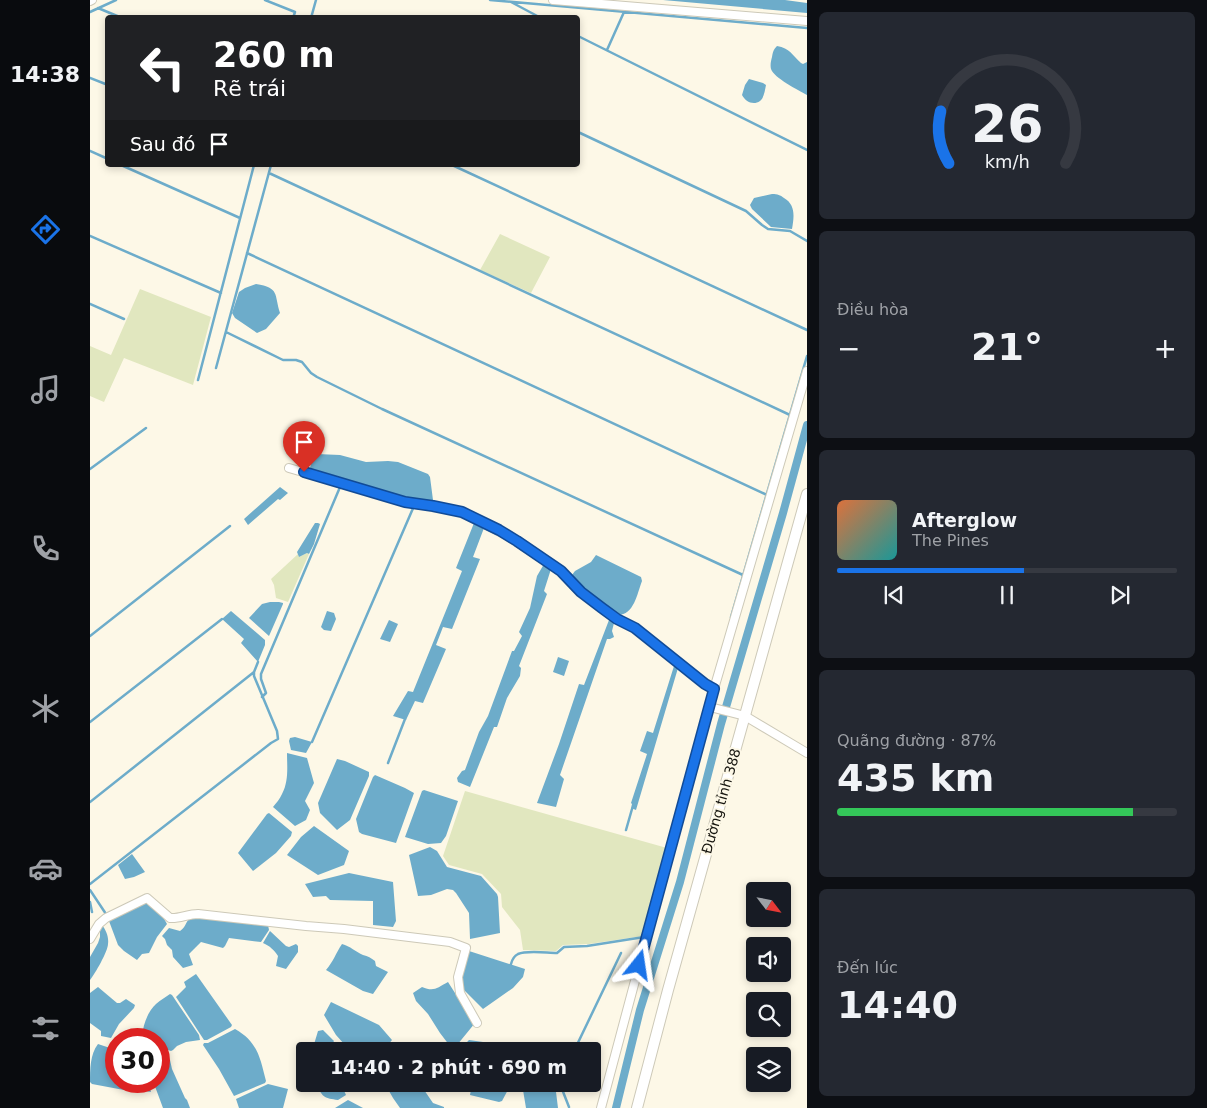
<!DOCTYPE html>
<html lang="vi">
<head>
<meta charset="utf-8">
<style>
  :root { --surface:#171b24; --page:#242831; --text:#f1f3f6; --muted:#9ea1a6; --line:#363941; --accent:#1a73e8 }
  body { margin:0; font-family:"DejaVu Sans",sans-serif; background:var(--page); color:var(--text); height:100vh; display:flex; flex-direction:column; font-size:19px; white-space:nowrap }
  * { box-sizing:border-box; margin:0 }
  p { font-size:16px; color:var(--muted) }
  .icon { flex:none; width:28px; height:28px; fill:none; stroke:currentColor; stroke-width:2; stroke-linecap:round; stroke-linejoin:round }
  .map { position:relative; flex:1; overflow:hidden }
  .side { display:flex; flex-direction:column; gap:12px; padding:12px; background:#0d0f14; width:400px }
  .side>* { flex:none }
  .guide { position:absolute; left:15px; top:15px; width:475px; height:152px; border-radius:5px; box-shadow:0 2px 8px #0003; background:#202124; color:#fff; overflow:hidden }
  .needle { width:32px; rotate:122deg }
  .buttons { position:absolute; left:656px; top:882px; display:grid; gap:10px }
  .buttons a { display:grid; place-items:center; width:45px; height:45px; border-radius:5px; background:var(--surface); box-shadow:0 2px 8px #0003; font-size:25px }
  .speed { position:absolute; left:15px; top:1028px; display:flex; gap:10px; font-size:25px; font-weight:700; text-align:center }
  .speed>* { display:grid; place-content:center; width:65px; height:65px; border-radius:50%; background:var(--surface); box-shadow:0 2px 8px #0003; line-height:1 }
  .speed .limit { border:8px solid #d22; background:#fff; color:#111 }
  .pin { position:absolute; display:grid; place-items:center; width:42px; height:42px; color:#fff; margin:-51px -21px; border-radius:50% 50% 50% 0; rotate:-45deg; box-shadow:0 0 5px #0007 }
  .pin .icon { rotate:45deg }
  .me { position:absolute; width:55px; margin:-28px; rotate:15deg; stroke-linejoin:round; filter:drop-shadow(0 0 4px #0008) }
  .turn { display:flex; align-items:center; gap:18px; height:105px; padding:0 25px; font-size:22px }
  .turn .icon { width:65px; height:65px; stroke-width:2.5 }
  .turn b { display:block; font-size:35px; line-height:42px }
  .then { display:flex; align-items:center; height:48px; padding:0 25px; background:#0003; gap:10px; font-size:19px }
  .big { font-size:38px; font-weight:800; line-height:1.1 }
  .side .card { flex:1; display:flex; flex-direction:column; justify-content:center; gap:8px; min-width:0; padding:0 18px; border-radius:8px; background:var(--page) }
  .side .dial { align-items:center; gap:0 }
  .dial svg { height:130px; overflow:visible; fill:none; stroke:var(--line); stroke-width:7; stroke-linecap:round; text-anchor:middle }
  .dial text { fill:var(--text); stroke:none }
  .song { display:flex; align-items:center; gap:15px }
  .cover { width:60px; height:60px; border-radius:8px; background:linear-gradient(135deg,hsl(20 70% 55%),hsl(180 70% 35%)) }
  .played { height:5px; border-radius:2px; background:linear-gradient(90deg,var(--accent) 55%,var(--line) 55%) }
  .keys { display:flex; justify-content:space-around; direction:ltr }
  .heat { display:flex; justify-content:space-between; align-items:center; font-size:28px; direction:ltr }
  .charge { height:8px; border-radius:4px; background:linear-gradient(90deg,#34c759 87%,var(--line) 0) }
  .trip { position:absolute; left:206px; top:1042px; width:305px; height:50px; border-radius:5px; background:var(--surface); box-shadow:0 2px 8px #0003; font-weight:800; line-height:50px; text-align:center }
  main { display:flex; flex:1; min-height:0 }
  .tabs { display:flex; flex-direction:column; width:90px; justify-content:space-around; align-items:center; background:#090b0e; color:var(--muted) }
  .tabs .icon { width:35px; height:35px }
  .tabs .on { color:var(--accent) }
  .tabs b { font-size:22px; color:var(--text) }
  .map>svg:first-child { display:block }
</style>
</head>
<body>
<main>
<nav class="tabs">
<b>14:38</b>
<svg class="icon on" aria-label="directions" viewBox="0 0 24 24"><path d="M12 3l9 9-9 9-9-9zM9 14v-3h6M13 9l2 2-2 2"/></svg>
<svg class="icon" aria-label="music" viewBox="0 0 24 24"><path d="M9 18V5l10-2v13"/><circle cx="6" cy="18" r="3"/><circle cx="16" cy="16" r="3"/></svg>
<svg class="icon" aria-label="phone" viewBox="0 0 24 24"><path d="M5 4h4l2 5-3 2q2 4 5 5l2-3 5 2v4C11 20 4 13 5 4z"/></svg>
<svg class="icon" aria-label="climate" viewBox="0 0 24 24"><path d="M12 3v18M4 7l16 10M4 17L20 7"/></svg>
<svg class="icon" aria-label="car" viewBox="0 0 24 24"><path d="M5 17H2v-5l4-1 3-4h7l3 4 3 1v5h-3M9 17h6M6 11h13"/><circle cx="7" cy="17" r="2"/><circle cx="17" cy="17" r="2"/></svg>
<svg class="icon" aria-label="filters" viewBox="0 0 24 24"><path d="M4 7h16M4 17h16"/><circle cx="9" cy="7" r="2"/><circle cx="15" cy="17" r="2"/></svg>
</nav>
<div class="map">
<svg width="717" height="1108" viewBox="0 0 717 1108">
  <rect width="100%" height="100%" fill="#fdf8e7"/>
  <!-- green -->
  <path fill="#e1e7bf" d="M 410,234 L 460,257 L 441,293 L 390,270 Z
    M 50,289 L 121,317 L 103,385 L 34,358 L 14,402 L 0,396 L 0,346 L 21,355 Z
    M 217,553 L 219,554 L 198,602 L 186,598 L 184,585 L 181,579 L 208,554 L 209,557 Z
    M 375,791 L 577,848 L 553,936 L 499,944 L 473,945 L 466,951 L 433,950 L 430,930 L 412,907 L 411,894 L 392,874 L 359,865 L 353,856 Z"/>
  <!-- water -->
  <path fill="#6dacca" d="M 573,0 L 695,0 L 717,3 L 717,13 Z
    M 687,46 C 700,48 702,55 711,63 L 713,64 L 717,62 L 717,95 C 708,90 684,78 681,69 C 680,65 681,61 682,57 C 683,52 683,50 687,46 Z
    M 659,79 L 673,83 L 676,85 C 675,90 674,98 670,101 C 663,106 655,101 652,95 L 655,85 Z
    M 682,194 C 688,194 690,195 694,198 C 706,205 704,217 702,229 L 681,227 L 662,209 L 660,205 L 664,198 Z
    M 166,284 C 190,288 184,294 190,313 L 176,329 L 167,333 L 145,318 L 142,313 L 149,292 L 155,288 Z
    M 227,454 L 250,455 L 276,462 L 298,461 L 308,462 L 338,474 L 340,477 L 343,500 L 342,502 L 331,502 L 224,471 L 220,469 C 221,462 223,459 227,454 Z
    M 190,487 L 198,493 L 190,500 L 188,499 L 158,525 L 154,519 Z
    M 225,523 L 228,523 L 230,524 L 224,544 L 219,554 L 217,553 L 209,557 L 207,552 Z
    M 384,523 L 394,528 L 383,557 L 390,559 L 362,629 L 353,627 L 346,645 L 356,649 L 333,703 L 325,701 L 316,720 L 303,716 L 318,691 L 323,692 L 372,571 L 366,568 Z
    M 506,555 L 551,577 L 552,581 C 547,594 544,615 528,615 C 516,608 487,587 482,575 L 485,571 L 501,562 Z
    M 454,564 L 461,569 L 454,591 L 457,594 L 429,666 L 431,668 L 430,676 L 417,698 L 407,727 L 404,727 L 380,787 L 368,782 L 367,778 L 372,771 L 375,770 L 389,732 L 398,716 L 422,651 L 424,651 L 432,636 L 429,632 L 440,608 L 447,576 Z
    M 180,602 L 189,602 L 193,603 L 193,604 L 179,636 L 159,618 L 172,604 Z
    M 141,611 L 175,640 L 175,645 L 168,662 L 151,643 L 154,639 L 132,619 Z
    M 237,611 L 244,613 L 246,619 L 241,631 L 234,630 L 231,627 Z
    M 299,620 L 308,624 L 300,642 L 290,639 Z
    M 519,620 L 524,623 L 522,631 L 524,637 L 520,639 L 517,639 L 470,775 L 474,779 L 466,807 L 447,803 L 469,744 L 489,684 L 494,685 Z
    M 468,657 L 479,661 L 474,676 L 463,672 Z
    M 584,666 L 588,668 L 546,810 L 541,808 L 542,804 L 541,803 L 557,754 L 550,751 L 557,731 L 563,733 Z
    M 205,737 L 222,742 L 216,753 L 201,750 L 199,741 L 200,738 Z
    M 197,753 L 217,758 L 224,783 L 215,801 L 220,810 L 216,820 L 205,826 L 183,807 C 186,803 190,799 192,794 C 199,781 197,766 197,753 Z
    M 247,759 L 255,761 L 279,772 L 279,776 L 260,820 L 247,830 L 230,813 L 228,803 Z
    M 285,775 L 315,788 L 324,793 L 306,843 L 272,834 L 269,832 L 266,819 L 283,777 Z
    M 334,790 L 368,801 L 356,836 L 351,843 L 338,844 L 315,837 L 332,791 Z
    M 179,813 L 202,832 L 201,836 L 186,853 L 163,871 L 148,853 L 177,814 Z
    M 224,826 L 259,851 L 254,865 L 228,875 L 197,855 L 211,837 Z
    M 340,847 L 347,851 L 357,867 L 391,876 L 407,894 L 408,897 L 410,933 L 380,939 L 379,913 L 366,893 L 363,890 L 357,889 L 341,895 L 328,896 L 319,855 Z
    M 42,854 L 55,872 L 44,877 L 35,879 L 28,865 Z
    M 259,873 L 303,882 L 306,921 L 303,927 L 283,925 L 283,901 L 240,900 L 236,896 L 223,897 L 215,884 Z
    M 56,901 L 73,917 L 77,924 L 67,937 L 59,953 L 52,954 L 47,960 L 34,951 L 28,945 L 19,921 Z
    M 105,917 L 178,925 L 179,930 L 171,942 L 139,938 L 135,946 L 133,948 L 111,942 L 99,954 L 103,965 L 93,968 L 83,957 L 82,950 L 77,945 L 75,939 L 72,936 L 79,928 L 90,931 C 98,926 94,919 105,917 Z
    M 12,925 C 16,930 19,937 18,944 C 18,951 5,974 0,980 L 0,957 L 8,943 L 10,937 L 10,931 Z
    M 180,931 L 196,946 L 199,947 L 206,944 L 208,946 L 208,952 L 196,969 L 186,966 L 188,956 C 184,950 180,946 173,943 Z
    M 252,944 C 260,946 266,952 273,955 C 278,956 281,958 285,961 L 286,966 L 298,972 L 283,994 L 273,991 L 236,970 C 243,962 246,953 252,944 Z
    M 379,951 L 435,969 L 433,977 L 423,988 L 393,1009 L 374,990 L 371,978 Z
    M 106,974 L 142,1025 L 141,1027 L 117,1040 L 114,1040 L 86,997 L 96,987 L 94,982 Z
    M 358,982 L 365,993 L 372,999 L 385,1023 L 363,1050 L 350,1033 L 338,1014 L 326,1001 L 323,993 L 332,987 C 344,992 347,988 358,982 Z
    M 8,987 L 27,1003 L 30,1003 L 36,999 L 45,1005 L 44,1008 L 29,1024 L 21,1038 L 11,1036 L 11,1031 L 0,1023 L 0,993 Z
    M 80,994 L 82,995 L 109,1035 L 110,1040 L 96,1042 L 87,1046 L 83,1050 L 81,1051 L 69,1047 L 69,1039 L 53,1039 C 51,1028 58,1011 66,1004 C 70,1000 76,997 80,994 Z
    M 241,1002 L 289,1025 L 302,1040 C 297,1047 287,1051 279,1051 C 270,1039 268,1043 255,1045 L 246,1035 L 234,1015 Z
    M 145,1029 C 168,1042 170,1058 176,1081 L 175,1083 L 144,1096 L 129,1069 L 113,1045 L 114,1043 L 118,1043 Z
    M 233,1030 L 244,1041 L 242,1044 L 246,1051 L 222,1051 L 228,1031 Z
    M 379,1040 L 393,1042 L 401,1051 L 368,1051 Z
    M 8,1044 L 26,1050 L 26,1081 L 58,1081 L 61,1092 L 50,1090 L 34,1090 L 2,1084 L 0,1082 C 0,1070 0,1054 8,1044 Z
    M 69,1059 L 80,1060 L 82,1069 L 95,1098 L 97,1100 L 100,1108 L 73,1108 L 63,1081 L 69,1081 Z
    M 178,1084 L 198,1089 L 193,1108 L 149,1108 L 146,1099 Z
    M 227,1084 L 251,1084 L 256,1095 L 248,1100 C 235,1098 232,1098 227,1084 Z
    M 295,1084 L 330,1084 L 343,1103 L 354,1107 L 354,1108 L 310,1108 L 303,1098 Z
    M 382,1084 L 421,1084 L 412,1101 L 409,1102 L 380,1095 Z
    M 454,1084 L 465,1084 L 468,1108 L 436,1108 L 433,1090 L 438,1089 Z
    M 258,1100 L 273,1108 L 245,1108 Z"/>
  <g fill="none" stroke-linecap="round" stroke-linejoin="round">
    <!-- stream -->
    <path stroke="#6dacca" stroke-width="2.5" d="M 175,0 L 205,12 L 203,18
      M 400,0 L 717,28
      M 421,2 L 451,18
      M 8,8 L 32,18
      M 0,12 L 26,0
      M 221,18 L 226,0
      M 488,36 L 717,150
      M 517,50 L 534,12
      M 0,78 L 18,85
      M 488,132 L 656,211 L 672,225 L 678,229 L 700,231 L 717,241
      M 0,151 L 18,159
      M 31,165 L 150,218
      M 362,165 L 717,330
      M 179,173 L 700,415
      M 0,236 L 131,293
      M 157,253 L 677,495
      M 0,304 L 34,319
      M 136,332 L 193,360 L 206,360 L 212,362 L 221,373 L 227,377 L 292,409 L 653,575
      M 126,368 L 181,165
      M 108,380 L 164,165
      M 0,469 L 56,428
      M 641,617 L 717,356
      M 0,636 L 140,526
      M 164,672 L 168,662
      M 172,697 L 176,693 L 171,679 L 171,674 L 253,480
      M 0,722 L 132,619
      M 222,742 L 324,506
      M 298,763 L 315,719
      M 0,802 L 164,672 L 164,676 L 187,731 L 188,739 L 181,743 L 0,884
      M 536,830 L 542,809
      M 0,890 L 16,914
      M 0,902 L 2,912
      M 421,964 C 422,960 424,956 428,954 C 437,950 457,953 467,953 L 474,947 L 497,946 L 554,937
      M 484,1051 L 531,953
      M 470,1084 L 479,1107"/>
    <!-- canal -->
    <path stroke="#6dacca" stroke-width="8" d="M 526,1108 L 550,1010 L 590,882 L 631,724 L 693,513 L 717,425"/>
    <!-- minor casing -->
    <g stroke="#cdc9b8" stroke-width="10">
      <path id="minor" d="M 463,0 L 717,21
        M 0,1 L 2,0
        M 199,468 L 315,502 L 325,504 L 343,506 L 372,512 L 418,536 L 471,571 L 491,592 L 512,608 L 527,619 L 545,628 L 615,684 L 624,689
        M 620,707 L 655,716 L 717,753
        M 0,939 L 9,924 L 16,918 L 57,898 L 80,918 C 89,919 98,914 108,914 L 216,926 L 254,929 L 360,942 L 376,948 L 368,977 L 370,993 L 387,1023
        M 511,1108 L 581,846 L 624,689 L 717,371"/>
    </g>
    <!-- major casing -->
    <g stroke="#cdc9b8" stroke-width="12">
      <path id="major" d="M 547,1108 L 578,990 L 717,494"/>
    </g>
    <!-- minor -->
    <use href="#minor" stroke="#fff" stroke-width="8"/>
    <!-- major -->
    <use href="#major" stroke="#fff" stroke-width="10"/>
  </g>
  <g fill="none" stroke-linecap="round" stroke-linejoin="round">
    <!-- route casing -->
    <g stroke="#114b97" stroke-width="12">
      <path id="route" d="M 214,472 L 315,502 L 343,506 L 372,512 L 409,530 L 427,541 L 471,571 L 491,592 L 512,608 L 527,619 L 545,628 L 615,684 L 624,689 L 549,965"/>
    </g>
    <!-- route -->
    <use href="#route" stroke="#1a73e8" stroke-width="9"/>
  </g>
  <g text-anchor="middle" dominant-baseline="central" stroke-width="4" stroke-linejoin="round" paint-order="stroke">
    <!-- street labels -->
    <g font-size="14" fill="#16150f" stroke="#fdf8e7">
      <text transform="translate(631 801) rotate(-74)">Đường tỉnh 388</text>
    </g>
  </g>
</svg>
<div class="buttons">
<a><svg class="needle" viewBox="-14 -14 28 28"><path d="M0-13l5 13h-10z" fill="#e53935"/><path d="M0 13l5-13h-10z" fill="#9ea1a6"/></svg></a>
<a><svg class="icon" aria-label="sound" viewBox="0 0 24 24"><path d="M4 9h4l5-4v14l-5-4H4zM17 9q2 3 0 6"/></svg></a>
<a><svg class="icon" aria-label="search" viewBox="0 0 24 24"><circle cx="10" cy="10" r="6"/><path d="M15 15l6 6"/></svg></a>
<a><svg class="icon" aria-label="layers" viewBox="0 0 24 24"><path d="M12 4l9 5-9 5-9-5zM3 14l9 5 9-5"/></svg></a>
</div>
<div class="speed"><div class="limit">30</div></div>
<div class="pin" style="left:214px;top:472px;background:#d93025"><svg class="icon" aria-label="arrive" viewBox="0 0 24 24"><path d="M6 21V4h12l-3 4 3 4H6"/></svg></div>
<svg class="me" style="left:549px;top:965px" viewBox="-20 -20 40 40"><path d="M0-17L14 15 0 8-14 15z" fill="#1a73e8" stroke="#fff" stroke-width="4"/></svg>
<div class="trip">14:40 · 2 phút · 690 m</div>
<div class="guide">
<div class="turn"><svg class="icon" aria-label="left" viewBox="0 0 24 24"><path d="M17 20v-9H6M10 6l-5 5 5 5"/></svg><div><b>260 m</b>Rẽ trái</div></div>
<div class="then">Sau đó<svg class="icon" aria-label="arrive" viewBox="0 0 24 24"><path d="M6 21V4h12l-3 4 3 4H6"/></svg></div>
</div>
</div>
<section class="side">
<div class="card dial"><svg viewBox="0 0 100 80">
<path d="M14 69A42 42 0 1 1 86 69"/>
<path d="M14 69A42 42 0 0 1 9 37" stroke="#1a73e8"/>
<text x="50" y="56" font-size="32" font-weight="700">26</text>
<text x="50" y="72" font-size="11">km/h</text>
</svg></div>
<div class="card"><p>Điều hòa</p>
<div class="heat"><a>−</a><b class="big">21°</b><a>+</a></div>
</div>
<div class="card">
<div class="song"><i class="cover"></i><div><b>Afterglow</b><p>The Pines</p></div></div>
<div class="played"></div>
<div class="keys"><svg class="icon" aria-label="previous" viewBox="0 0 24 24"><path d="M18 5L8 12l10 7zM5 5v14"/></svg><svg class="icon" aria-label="pause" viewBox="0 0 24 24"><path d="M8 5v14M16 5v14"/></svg><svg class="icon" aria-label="next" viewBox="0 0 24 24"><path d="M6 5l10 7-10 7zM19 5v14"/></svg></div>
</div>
<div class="card"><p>Quãng đường · 87%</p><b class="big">435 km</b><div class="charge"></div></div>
<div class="card"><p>Đến lúc</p><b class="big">14:40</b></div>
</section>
</main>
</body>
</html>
